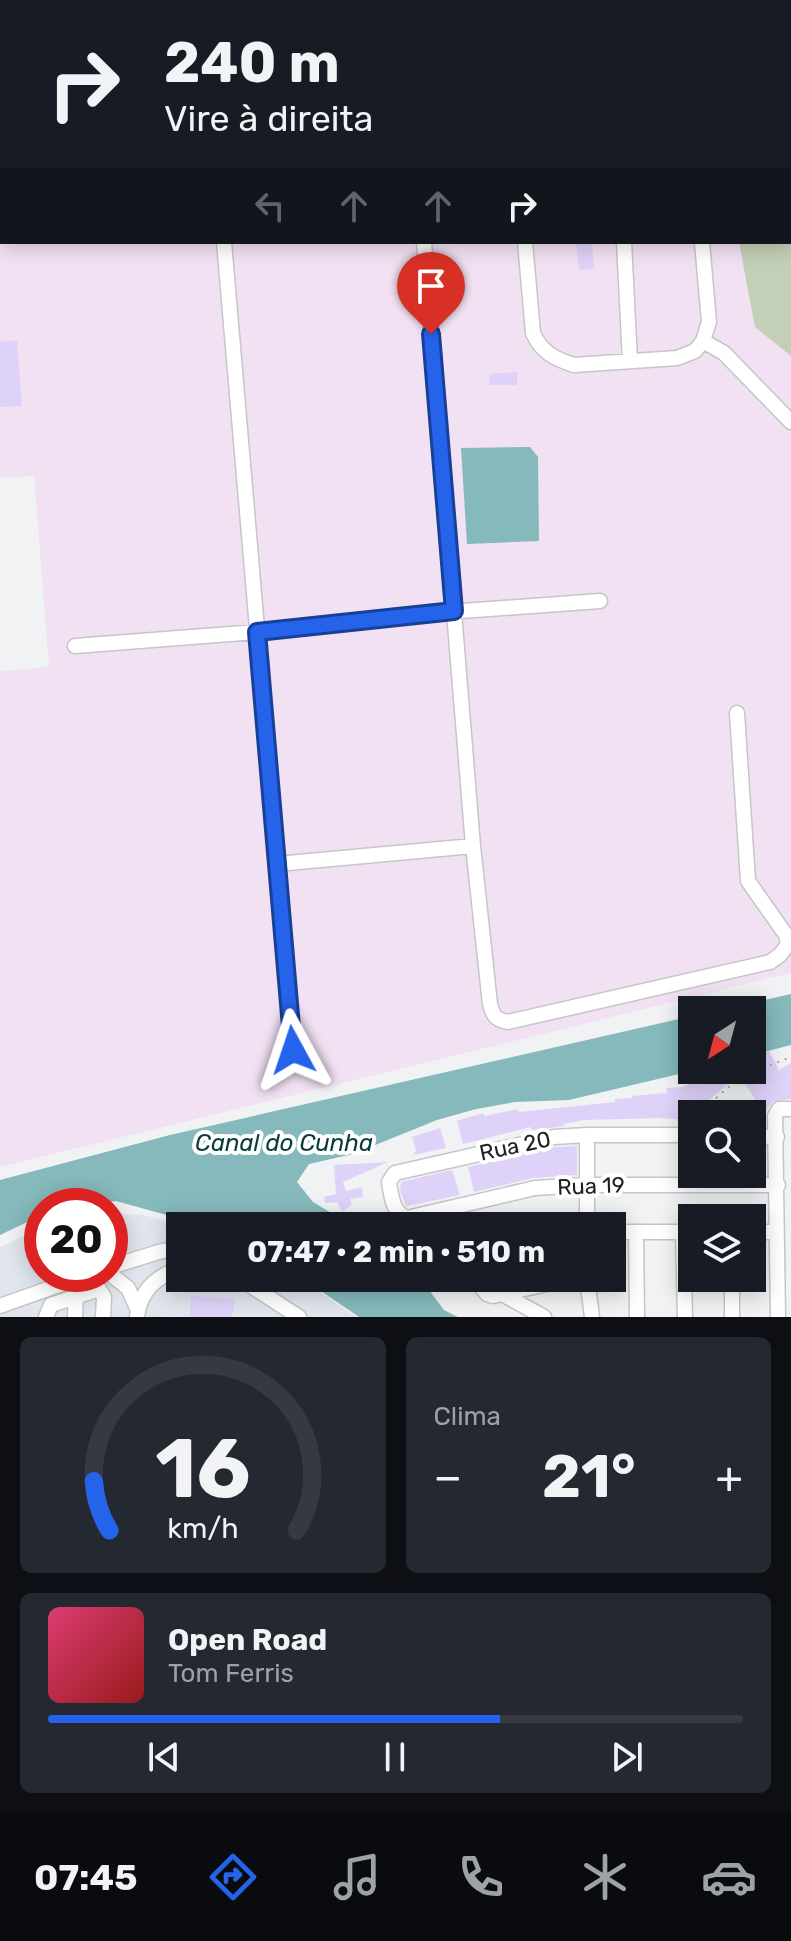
<!DOCTYPE html>
<html lang="pt">
<head>
<meta charset="utf-8">
<style>
  :root { --surface:#171b24; --page:#242831; --text:#f1f3f6; --muted:#9ea1a6; --line:#363941; --accent:#2563eb }
  body { margin:0; font-family:Rubik,sans-serif; background:var(--page); color:var(--text); height:100vh; display:flex; flex-direction:column; font-size:30px; white-space:nowrap }
  * { box-sizing:border-box; margin:0 }
  p { font-size:26px; color:var(--muted) }
  .icon { flex:none; width:44px; height:44px; fill:none; stroke:currentColor; stroke-width:2; stroke-linecap:round; stroke-linejoin:round }
  .map { position:relative; height:1317px; overflow:hidden }
  .panel { display:flex; flex-direction:column; gap:20px; padding:20px; background:#0d0f14; flex:1 }
  .panel>* { flex:none }
  .top-card { position:absolute; left:0px; top:0px; width:792px; height:244px; box-shadow:0 4px 20px #0003; background:#171b24; color:var(--text); overflow:hidden }
  .needle { width:52px; rotate:216deg }
  .buttons { position:absolute; left:678px; top:996px; display:grid; gap:16px }
  .buttons a { display:grid; place-items:center; width:88px; height:88px; border-radius:0px; background:var(--surface); box-shadow:0 4px 20px #0003; font-size:40px }
  .speed { position:absolute; left:24px; top:1188px; display:flex; gap:16px; font-size:40px; font-weight:700; text-align:center }
  .speed>* { display:grid; place-content:center; width:104px; height:104px; border-radius:50%; background:var(--surface); box-shadow:0 4px 20px #0003; line-height:1 }
  .speed .limit { border:12px solid #d22; background:#fff; color:#111 }
  .pin { position:absolute; display:grid; place-items:center; width:68px; height:68px; color:#fff; margin:-82px -34px; border-radius:50% 50% 50% 0; rotate:-45deg; box-shadow:0 0 8px #0007 }
  .pin .icon { rotate:45deg }
  .me { position:absolute; width:88px; margin:-44px; rotate:355deg; stroke-linejoin:round; filter:drop-shadow(0 0 6px #0008) }
  .turn { display:flex; align-items:center; gap:28px; height:168px; padding:0 32px; font-size:36px }
  .turn .icon { width:104px; height:104px; stroke-width:2.5 }
  .turn b { display:block; font-size:56px; line-height:68px }
  .lanes { display:flex; align-items:center; height:76px; padding:0 32px; background:#0003; justify-content:center; gap:40px; direction:ltr }
  .lanes .off { opacity:.35 }
  .big { font-size:60px; font-weight:700; line-height:1.1 }
  .panel .tile { flex:1; display:flex; flex-direction:column; justify-content:center; gap:12px; min-width:0; padding:0 28px; border-radius:12px; background:var(--page) }
  .panel .dial { align-items:center; gap:0 }
  .dial svg { height:208px; overflow:visible; fill:none; stroke:var(--line); stroke-width:7; stroke-linecap:round; text-anchor:middle }
  .dial text { fill:var(--text); stroke:none }
  .song { display:flex; align-items:center; gap:24px }
  .cover { width:96px; height:96px; border-radius:12px; background:linear-gradient(135deg,hsl(340 70% 55%),hsl(0 70% 35%)) }
  .played { height:8px; border-radius:4px; background:linear-gradient(90deg,var(--accent) 65%,var(--line) 65%) }
  .keys { display:flex; justify-content:space-around; direction:ltr }
  .heat { display:flex; justify-content:space-between; align-items:center; font-size:44px; direction:ltr }
  .panel .tiles { flex:1; display:grid; gap:20px; grid-template-columns:1fr 1fr }
  .tile:last-child { grid-column:span 2 }
  .trip { position:absolute; left:166px; top:1212px; width:460px; height:80px; border-radius:0px; background:var(--surface); box-shadow:0 4px 20px #0003; font-weight:700; line-height:80px; text-align:center }
  .dock { display:flex; height:128px; justify-content:space-around; align-items:center; background:#090b0e; color:var(--muted) }
  .dock .icon { width:56px; height:56px }
  .dock .current { color:var(--accent) }
  .dock b { font-size:36px; color:var(--text) }
  .map>svg:first-child { display:block }
</style>
</head>
<body>
<div class="map">
<svg width="791" height="1317" viewBox="0 0 791 1317">
  <rect width="100%" height="100%" fill="#f1f2f3"/>
  <!-- built -->
  <path fill="#e1e6ee" d="M 110,1214 L 143,1215 L 189,1226 L 180,1226 L 180,1278 L 299,1278 L 356,1317 L 0,1317 L 0,1247 L 42,1227 L 42,1274 L 110,1274 Z"/>
  <!-- industrial -->
  <path fill="#f2e1f3" fill-rule="evenodd" d="M 0,0 L 791,0 L 791,973 L 0,1167 L 0,671 L 49,667 L 34,476 L 0,478 ZM 2,2 L 790,2 L 790,242 L 2,242 Z"/>
  <!-- green -->
  <path fill="#c3cfb6" d="M 790,41 L 791,42 L 791,356 L 755,327 L 739,242 L 790,242 Z"/>
  <!-- water -->
  <path fill="#85b9bb" d="M 530,447 L 538,457 L 539,541 L 467,544 L 461,448 Z
    M 791,994 L 791,1045 L 752,1055 L 752,1010 L 720,1010 Z
    M 692,1016 L 692,1070 L 696,1070 L 569,1100 L 515,1102 L 476,1109 L 437,1120 L 353,1154 L 309,1164 L 297,1182 L 313,1202 L 353,1226 L 206,1226 L 116,1201 L 87,1206 L 42,1206 L 42,1215 L 0,1235 L 0,1180 L 170,1135 Z
    M 302,1278 L 420,1278 L 444,1310 L 458,1317 L 359,1317 Z"/>
  <!-- building -->
  <path fill="#dfd2f9" d="M 576,242 L 592,242 L 594,269 L 579,270 Z
    M 17,340 L 22,406 L 0,407 L 0,342 Z
    M 517,372 L 517,385 L 490,385 L 489,374 Z
    M 769,1051 L 779,1070 L 791,1063 L 791,1099 L 773,1101 L 766,1111 L 765,1127 L 752,1126 L 752,1118 L 762,1110 L 736,1070 L 752,1070 L 752,1059 Z
    M 717,1071 L 728,1084 L 693,1114 L 687,1114 L 688,1120 L 660,1118 L 584,1120 L 564,1124 L 565,1126 L 531,1130 L 531,1127 L 463,1144 L 457,1121 L 483,1113 L 484,1116 L 518,1109 L 519,1112 L 615,1102 L 615,1099 L 632,1098 L 632,1096 L 667,1093 L 666,1088 L 683,1087 L 698,1079 L 697,1074 Z
    M 440,1128 L 446,1148 L 413,1155 L 416,1151 L 412,1137 Z
    M 577,1146 L 577,1175 L 533,1178 L 474,1192 L 468,1167 L 555,1147 Z
    M 388,1162 L 343,1182 L 346,1191 L 362,1187 L 363,1197 L 350,1199 L 352,1204 L 342,1212 L 337,1202 L 325,1203 L 324,1197 L 336,1194 L 334,1165 Z
    M 452,1170 L 460,1195 L 406,1206 L 400,1191 L 401,1182 Z
    M 191,1296 L 235,1299 L 232,1317 L 190,1317 Z"/>
  <g fill="none" stroke-linecap="round" stroke-linejoin="round">
    <!-- minor casing -->
    <g stroke="#c5c6c7" stroke-width="17">
      <path id="minor" d="M 206,0 L 207,2
        M 403,0 L 403,2
        M 486,0 L 486,2
        M 511,0 L 511,2
        M 783,0 L 785,2
        M 0,14 L 2,33
        M 0,204 L 2,204
        M 224,242 L 293,1050
        M 424,242 L 473,846 L 490,1004 C 493,1016 496,1020 508,1022 L 770,962 L 780,955 L 788,944 L 786,935 L 748,881 L 737,713
        M 525,242 L 533,333 C 541,352 555,359 574,365 L 677,358 L 695,351 L 703,341 L 709,322 L 702,242
        M 624,242 L 630,361
        M 703,341 L 724,353 L 791,422
        M 75,646 L 257,632 L 407,615 L 600,601
        M 277,864 L 473,846
        M 692,1135 L 587,1135 L 554,1137 L 395,1173 L 389,1182 C 391,1195 393,1214 407,1218 L 535,1188 L 585,1185 L 778,1185
        M 752,1136 L 777,1137
        M 587,1226 L 587,1135
        M 612,1232 L 692,1232
        M 636,1232 L 637,1317
        M 683,1232 L 685,1317
        M 752,1232 L 777,1232
        M 110,1267 L 162,1251 L 180,1250
        M 110,1274 L 128,1288 L 138,1310
        M 239,1278 L 299,1317
        M 474,1278 L 487,1294 L 493,1296 L 574,1278
        M 587,1278 L 592,1317
        M 504,1295 L 544,1317
        M 0,1306 L 90,1274
        M 46,1317 L 51,1305 L 99,1289 L 104,1297 L 103,1317
        M 75,1317 L 76,1288
        M 137,1317 C 140,1291 156,1276 180,1269
        M 732,1317 L 732,1278
        M 778,1317 L 775,1116 L 779,1109 L 791,1109"/>
    </g>
    <!-- path -->
    <path stroke="#a5a5a6" stroke-width="2" stroke-dasharray="2 6" stroke-linecap="butt" d="M 698,1114 L 740,1077 L 791,1057"/>
    <!-- minor -->
    <use href="#minor" stroke="#fff" stroke-width="14"/>
  </g>
  <g fill="none" stroke-linecap="round" stroke-linejoin="round">
    <!-- route casing -->
    <g stroke="#184099" stroke-width="20">
      <path id="route" d="M 293,1050 L 257,632 L 454,611 L 431,334"/>
    </g>
    <!-- route -->
    <use href="#route" stroke="#2563eb" stroke-width="14"/>
  </g>
  <g text-anchor="middle" dominant-baseline="central" stroke-width="8" stroke-linejoin="round" paint-order="stroke">
    <!-- street labels -->
    <g font-size="22" fill="#202021" stroke="#fff">
      <text transform="translate(515 1146) rotate(-12)">Rua 20</text>
      <text transform="translate(591 1186) rotate(-2)">Rua 19</text>
    </g>
    <!-- water labels -->
    <g font-size="24" font-style="italic" fill="#0a3c3e" stroke="#fff">
      <text x="284" y="1143">Canal do Cunha</text>
    </g>
  </g>
</svg>
<div class="buttons">
<a><svg class="needle" viewBox="-14 -14 28 28"><path d="M0-13l5 13h-10z" fill="#e53935"/><path d="M0 13l5-13h-10z" fill="#9ea1a6"/></svg></a>
<a><svg class="icon" aria-label="search" viewBox="0 0 24 24"><circle cx="10" cy="10" r="6"/><path d="M15 15l6 6"/></svg></a>
<a><svg class="icon" aria-label="layers" viewBox="0 0 24 24"><path d="M12 4l9 5-9 5-9-5zM3 14l9 5 9-5"/></svg></a>
</div>
<div class="speed"><div class="limit">20</div></div>
<div class="pin" style="left:431px;top:334px;background:#d93025"><svg class="icon" aria-label="arrive" viewBox="0 0 24 24"><path d="M6 21V4h12l-3 4 3 4H6"/></svg></div>
<svg class="me" style="left:293px;top:1050px" viewBox="-20 -20 40 40"><path d="M0-17L14 15 0 8-14 15z" fill="#2563eb" stroke="#fff" stroke-width="4"/></svg>
<div class="trip">07:47 · 2 min · 510 m</div>
<div class="top-card">
<div class="turn"><svg class="icon" aria-label="right" viewBox="0 0 24 24"><path d="M7 20v-9h11M14 6l5 5-5 5"/></svg><div><b>240 m</b>Vire à direita</div></div>
<div class="lanes"><svg class="icon off" aria-label="left" viewBox="0 0 24 24"><path d="M17 20v-9H6M10 6l-5 5 5 5"/></svg><svg class="icon off" aria-label="ahead" viewBox="0 0 24 24"><path d="M12 20V5M6 11l6-6 6 6"/></svg><svg class="icon off" aria-label="ahead" viewBox="0 0 24 24"><path d="M12 20V5M6 11l6-6 6 6"/></svg><svg class="icon" aria-label="right" viewBox="0 0 24 24"><path d="M7 20v-9h11M14 6l5 5-5 5"/></svg></div>
</div>
</div>
<section class="panel">
<div class="tiles">
<div class="tile dial"><svg viewBox="0 0 100 80">
<path d="M14 69A42 42 0 1 1 86 69"/>
<path d="M14 69A42 42 0 0 1 8 50" stroke="#2563eb"/>
<text x="50" y="56" font-size="32" font-weight="700">16</text>
<text x="50" y="72" font-size="11">km/h</text>
</svg></div>
<div class="tile"><p>Clima</p>
<div class="heat"><a>−</a><b class="big">21°</b><a>+</a></div>
</div>
<div class="tile">
<div class="song"><i class="cover"></i><div><b>Open Road</b><p>Tom Ferris</p></div></div>
<div class="played"></div>
<div class="keys"><svg class="icon" aria-label="previous" viewBox="0 0 24 24"><path d="M18 5L8 12l10 7zM5 5v14"/></svg><svg class="icon" aria-label="pause" viewBox="0 0 24 24"><path d="M8 5v14M16 5v14"/></svg><svg class="icon" aria-label="next" viewBox="0 0 24 24"><path d="M6 5l10 7-10 7zM19 5v14"/></svg></div>
</div>
</div>
</section>
<nav class="dock">
<b>07:45</b>
<svg class="icon current" aria-label="directions" viewBox="0 0 24 24"><path d="M12 3l9 9-9 9-9-9zM9 14v-3h6M13 9l2 2-2 2"/></svg>
<svg class="icon" aria-label="music" viewBox="0 0 24 24"><path d="M9 18V5l10-2v13"/><circle cx="6" cy="18" r="3"/><circle cx="16" cy="16" r="3"/></svg>
<svg class="icon" aria-label="phone" viewBox="0 0 24 24"><path d="M5 4h4l2 5-3 2q2 4 5 5l2-3 5 2v4C11 20 4 13 5 4z"/></svg>
<svg class="icon" aria-label="climate" viewBox="0 0 24 24"><path d="M12 3v18M4 7l16 10M4 17L20 7"/></svg>
<svg class="icon" aria-label="car" viewBox="0 0 24 24"><path d="M5 17H2v-5l4-1 3-4h7l3 4 3 1v5h-3M9 17h6M6 11h13"/><circle cx="7" cy="17" r="2"/><circle cx="17" cy="17" r="2"/></svg>
</nav>
</body>
</html>
